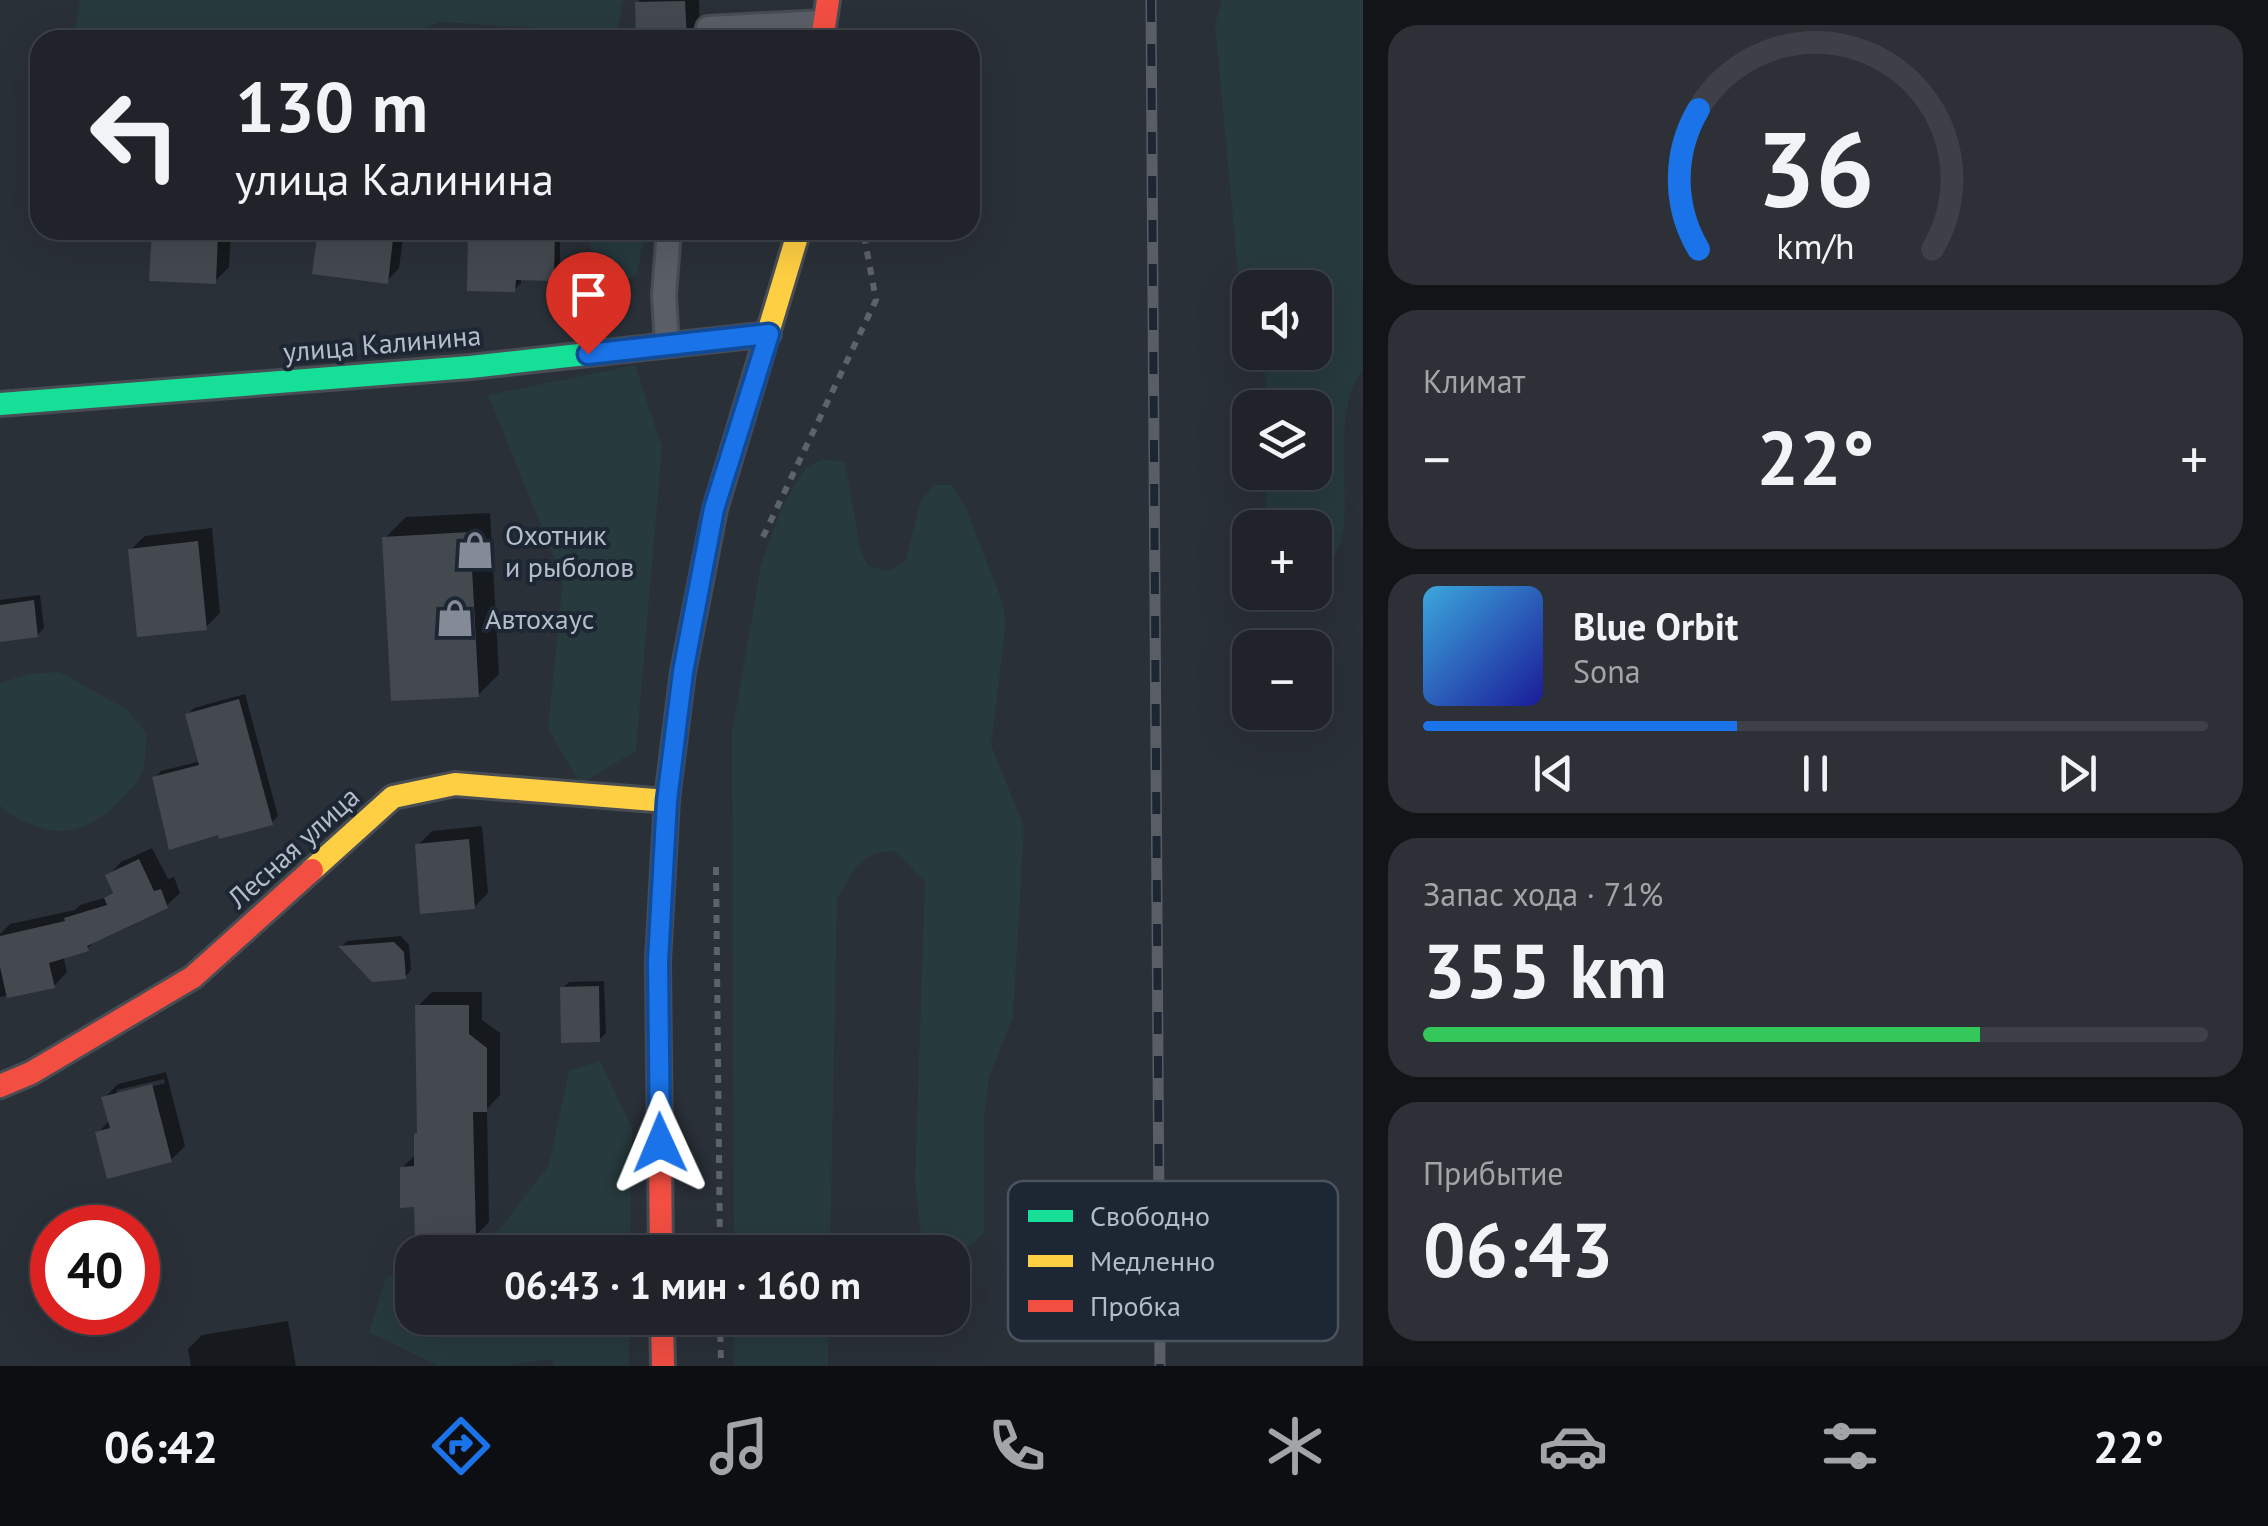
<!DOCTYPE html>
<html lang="ru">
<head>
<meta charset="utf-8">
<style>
  :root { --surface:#20242a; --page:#2d3036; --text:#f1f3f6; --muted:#a2a4a8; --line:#3d4147; --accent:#1a73e8 }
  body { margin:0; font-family:"PT Sans",sans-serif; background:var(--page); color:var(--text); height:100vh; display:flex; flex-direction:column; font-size:38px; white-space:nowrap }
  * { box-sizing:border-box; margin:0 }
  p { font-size:32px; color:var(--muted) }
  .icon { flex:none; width:55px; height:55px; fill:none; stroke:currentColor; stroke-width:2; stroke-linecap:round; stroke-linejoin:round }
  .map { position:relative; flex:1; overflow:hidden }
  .side { display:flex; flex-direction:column; gap:25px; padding:25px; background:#121417; width:905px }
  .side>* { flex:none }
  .guide { position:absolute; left:30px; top:30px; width:950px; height:210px; border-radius:30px; box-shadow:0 10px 40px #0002,0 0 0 2px var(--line); background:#20242a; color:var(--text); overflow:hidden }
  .controls { position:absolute; left:1232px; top:270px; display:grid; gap:20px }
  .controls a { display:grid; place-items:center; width:100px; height:100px; border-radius:20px; background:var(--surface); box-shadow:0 10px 40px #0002,0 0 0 2px var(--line); font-size:50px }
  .speed { position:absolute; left:30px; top:1205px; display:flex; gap:20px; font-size:50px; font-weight:700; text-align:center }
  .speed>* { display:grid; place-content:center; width:130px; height:130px; border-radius:50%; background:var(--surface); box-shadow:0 10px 40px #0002,0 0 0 2px var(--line); line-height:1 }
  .speed .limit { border:15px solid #d22; background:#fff; color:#111 }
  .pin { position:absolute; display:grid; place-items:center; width:85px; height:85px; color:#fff; margin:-102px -42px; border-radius:50% 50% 50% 0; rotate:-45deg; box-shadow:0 0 10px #0007 }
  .pin .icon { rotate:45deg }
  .me { position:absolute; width:110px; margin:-55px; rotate:359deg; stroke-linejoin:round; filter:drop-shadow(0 0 8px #0008) }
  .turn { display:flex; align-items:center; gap:35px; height:210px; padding:0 40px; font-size:45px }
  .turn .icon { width:130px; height:130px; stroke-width:2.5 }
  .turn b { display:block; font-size:70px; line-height:85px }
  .big { font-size:75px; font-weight:700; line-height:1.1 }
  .side .tile { flex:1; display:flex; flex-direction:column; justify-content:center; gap:15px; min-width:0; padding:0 35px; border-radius:30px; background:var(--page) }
  .side .dial { align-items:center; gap:0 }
  .dial svg { height:260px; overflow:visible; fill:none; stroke:var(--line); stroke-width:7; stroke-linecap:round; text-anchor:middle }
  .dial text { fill:var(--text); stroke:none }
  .song { display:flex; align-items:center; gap:30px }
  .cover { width:120px; height:120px; border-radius:15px; background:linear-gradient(135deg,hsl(200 70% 55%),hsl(240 70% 35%)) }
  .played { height:10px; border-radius:5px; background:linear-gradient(90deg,var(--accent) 40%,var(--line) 40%) }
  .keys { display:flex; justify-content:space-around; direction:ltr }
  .heat { display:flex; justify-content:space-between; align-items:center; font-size:55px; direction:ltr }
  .charge { height:15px; border-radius:8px; background:linear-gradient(90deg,#34c759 71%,var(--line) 0) }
  .trip { position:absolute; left:395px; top:1235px; width:575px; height:100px; border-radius:30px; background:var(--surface); box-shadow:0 10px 40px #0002,0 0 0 2px var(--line); font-weight:700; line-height:100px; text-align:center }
  .dock { display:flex; height:160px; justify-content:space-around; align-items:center; background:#0d0e11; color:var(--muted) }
  .dock .icon { width:70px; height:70px }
  .dock .current { color:var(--accent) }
  .dock b { font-size:45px; color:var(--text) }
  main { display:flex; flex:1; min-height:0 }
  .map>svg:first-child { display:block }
</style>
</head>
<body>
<main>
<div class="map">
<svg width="1363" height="1366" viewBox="0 0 1363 1366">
  <rect width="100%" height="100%" fill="#2a3038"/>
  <!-- green -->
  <path fill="#273a3e" d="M 80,0 L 623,0 L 616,40 L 562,40 L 542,28 L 439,22 L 400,40 L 73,40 Z
    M 1222,0 L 1363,0 L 1363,369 C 1332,408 1350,484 1343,530 C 1340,546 1334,560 1327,574 L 1315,579 L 1315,528 L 1268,527 L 1264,473 L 1315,472 L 1315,408 L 1266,407 L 1267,388 L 1262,353 L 1315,352 L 1315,288 L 1250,288 L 1250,321 L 1240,294 L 1215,24 Z
    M 588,230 L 646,230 L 637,274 L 596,297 Z
    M 635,365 L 662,447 L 636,751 L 580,784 L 548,728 L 563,579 L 488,395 Z
    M 824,459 L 845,462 L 860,548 L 868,566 L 887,571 L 905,562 L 921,501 L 934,485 L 952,485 L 965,506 L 1002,601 L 1006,624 L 991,745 L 1024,827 L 1013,1017 L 989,1077 L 984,1119 L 984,1232 L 971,1246 L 953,1254 L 933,1248 L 921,1234 L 915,1183 L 925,882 L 896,851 C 858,852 854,870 837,900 L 830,1252 L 734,1252 L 732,733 L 761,565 L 783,505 L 806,467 Z
    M 60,672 L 126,709 L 147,734 C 145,746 146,761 142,773 C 139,782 129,790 123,797 C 84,841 44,840 0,806 L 0,683 L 29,674 Z
    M 600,1061 L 632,1128 L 630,1252 L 446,1252 L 499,1230 L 549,1165 L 569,1071 Z
    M 412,1266 L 412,1318 L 629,1318 L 629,1366 L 553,1366 L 553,1359 L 503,1366 L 438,1366 L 369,1332 L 386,1278 Z
    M 734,1318 L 829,1318 L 828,1366 L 734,1366 Z"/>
  <!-- shadow -->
  <path fill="#0007" fill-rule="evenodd" d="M 640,0 L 699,0 L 700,40 L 638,40 L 637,3 Z
    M 154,230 L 231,230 L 229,267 L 215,281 L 152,278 Z
    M 321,230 L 404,230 L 399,268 L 387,281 Z
    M 470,230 L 560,230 L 560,272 L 553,278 L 521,278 L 521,283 L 514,290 Z
    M 490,513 L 499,674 L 478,695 L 385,538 L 406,517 Z
    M 212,528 L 220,613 L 206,627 L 130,550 L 145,536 Z
    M 40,595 L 44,628 L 37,635 L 0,640 L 0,600 Z
    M 245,694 L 278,816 L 272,822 L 155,778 L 161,771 L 201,761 L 188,714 L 194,708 Z
    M 482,826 L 488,893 L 474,907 L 418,845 L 432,831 Z
    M 152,848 L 168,879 L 174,877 L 180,893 L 166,906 L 97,939 L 88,948 L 63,956 L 67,972 L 54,986 L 0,997 L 0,934 L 10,924 L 75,910 L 80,905 L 108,897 L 115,890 L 108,876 L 121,862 Z
    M 401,936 L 409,945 L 411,970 L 405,977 L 342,946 L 347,941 Z
    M 604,981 L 606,1033 L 599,1040 L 563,988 L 569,982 Z
    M 432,992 L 482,992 L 482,1020 L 500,1033 L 500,1095 L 487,1109 L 489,1222 L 475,1236 L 417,1205 L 402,1168 L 417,1153 L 418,1006 Z
    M 166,1072 L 185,1146 L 171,1160 L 98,1133 L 110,1120 L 104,1098 L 118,1084 ZM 164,1079 L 165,1083 L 117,1096 L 117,1090 Z
    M 288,1321 L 296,1366 L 191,1366 L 188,1349 L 202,1335 Z"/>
  <!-- building -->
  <path fill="#444950" d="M 685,1 L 687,40 L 636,40 L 635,2 Z
    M 152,230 L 218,233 L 216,284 L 149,281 Z
    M 318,230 L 394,230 L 388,284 L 312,274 Z
    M 468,230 L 555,230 L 554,281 L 516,280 L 515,292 L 467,291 Z
    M 470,532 L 479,697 L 391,701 L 382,537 Z
    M 198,541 L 207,630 L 137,637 L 128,549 Z
    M 34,600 L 38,637 L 0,642 L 0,605 Z
    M 239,699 L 273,825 L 219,839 L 218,835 L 169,850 L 152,777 L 199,765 L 185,714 Z
    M 469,839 L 475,909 L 420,914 L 415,844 Z
    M 139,859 L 154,891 L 161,889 L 168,908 L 87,946 L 89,951 L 49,963 L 55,988 L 7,998 L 0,967 L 0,936 L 65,921 L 64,918 L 107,905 L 104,898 L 113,893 L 105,875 Z
    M 394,942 L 404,952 L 406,979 L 372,982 L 338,946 Z
    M 599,986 L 600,1042 L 561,1043 L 560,987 Z
    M 415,1005 L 469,1005 L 469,1034 L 487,1048 L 487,1112 L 473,1112 L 476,1238 L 415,1240 L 414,1207 L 400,1208 L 400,1167 L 414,1166 L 414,1134 L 417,1133 Z
    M 152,1084 L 172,1162 L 107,1179 L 95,1132 L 110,1128 L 101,1097 Z"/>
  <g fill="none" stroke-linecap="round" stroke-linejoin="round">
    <!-- lane casing -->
    <g stroke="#484c53" stroke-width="28">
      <path id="lane" d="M 706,40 L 708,28 L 824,22
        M 667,345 L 664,295 L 669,230"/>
    </g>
    <!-- fast casing -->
    <g stroke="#484c53" stroke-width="28">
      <path id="fast" d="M 0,404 L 470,367 L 769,334"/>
    </g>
    <!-- slow casing -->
    <g stroke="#484c53" stroke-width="28">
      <path id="slow" d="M 667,799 L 683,672 L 715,509 L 799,230
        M 312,870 L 393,797 L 455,784 L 667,801"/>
    </g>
    <!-- jam casing -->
    <g stroke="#484c53" stroke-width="28">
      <path id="jam" d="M 822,40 L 828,0
        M 0,1086 L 31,1073 L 193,977 L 312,870
        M 661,1252 L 658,961 L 667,799
        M 662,1318 L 663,1366"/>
    </g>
    <!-- path -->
    <path stroke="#5d636a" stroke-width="6" stroke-dasharray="8 8" stroke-linecap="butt" d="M 763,537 L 876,300 L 863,230
      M 716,867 L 720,1252
      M 720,1318 L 721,1366"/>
    <!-- lane -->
    <use href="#lane" stroke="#5a5e66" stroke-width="22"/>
    <!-- fast -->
    <use href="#fast" stroke="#16e098" stroke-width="22"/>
    <!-- slow -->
    <use href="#slow" stroke="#ffcf43" stroke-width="22"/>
    <!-- jam -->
    <use href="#jam" stroke="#f24e42" stroke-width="22"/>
    <!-- rail casing -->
    <g stroke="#595d64" stroke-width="11">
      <path id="rail" d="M 1151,0 L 1160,1366"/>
    </g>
    <!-- rail -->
    <use href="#rail" stroke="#1d2633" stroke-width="8" stroke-dasharray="22" stroke-linecap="butt"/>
  </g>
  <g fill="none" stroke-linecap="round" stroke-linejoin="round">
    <!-- route casing -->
    <g stroke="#114b97" stroke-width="25">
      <path id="route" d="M 588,354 L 769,334 L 714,509 L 683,672 L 667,801 L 658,961 L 660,1143"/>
    </g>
    <!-- route -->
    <use href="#route" stroke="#1a73e8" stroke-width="18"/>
  </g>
  <!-- icons -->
  <defs>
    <g id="shop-bare" transform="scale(3)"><path d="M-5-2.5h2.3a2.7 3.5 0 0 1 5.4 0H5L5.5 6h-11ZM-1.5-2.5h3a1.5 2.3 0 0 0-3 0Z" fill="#848b96" stroke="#1d2633" stroke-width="2.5" paint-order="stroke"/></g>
  </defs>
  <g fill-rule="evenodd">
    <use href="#shop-bare" x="475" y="550"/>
    <use href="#shop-bare" x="455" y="618"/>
  </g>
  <g text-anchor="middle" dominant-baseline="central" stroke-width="8" stroke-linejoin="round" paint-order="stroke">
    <!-- street labels -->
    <g font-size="28" fill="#b4bcc9" stroke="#1d2633">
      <text transform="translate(382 343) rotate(-5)">улица Калинина</text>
      <text transform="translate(293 847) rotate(-42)">Лесная улица</text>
    </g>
    <!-- poi labels -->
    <g font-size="28" fill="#b4bcc9" stroke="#1d2633" text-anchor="start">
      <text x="505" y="534">Охотник<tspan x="505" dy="32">и рыболов</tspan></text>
      <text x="485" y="618">Автохаус</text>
    </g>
  </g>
  <!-- legend -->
  <rect x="1008" y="1181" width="330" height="160" rx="15" fill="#1d2633" stroke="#4a5360" stroke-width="2.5"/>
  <rect x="1028" y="1210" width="45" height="12" fill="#16e098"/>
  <rect x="1028" y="1255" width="45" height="12" fill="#ffcf43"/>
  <rect x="1028" y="1300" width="45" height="12" fill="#f24e42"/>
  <g font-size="28" fill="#b4bcc9">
    <text x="1090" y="1226">Свободно</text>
    <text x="1090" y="1271">Медленно</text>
    <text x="1090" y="1316">Пробка</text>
  </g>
</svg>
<div class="controls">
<a><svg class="icon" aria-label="sound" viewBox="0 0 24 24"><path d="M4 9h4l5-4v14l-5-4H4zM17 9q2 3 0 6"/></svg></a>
<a><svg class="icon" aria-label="layers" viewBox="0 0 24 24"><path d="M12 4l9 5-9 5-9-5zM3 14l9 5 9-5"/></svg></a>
<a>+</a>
<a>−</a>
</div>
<div class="speed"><div class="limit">40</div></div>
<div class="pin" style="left:588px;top:354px;background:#d93025"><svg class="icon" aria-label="arrive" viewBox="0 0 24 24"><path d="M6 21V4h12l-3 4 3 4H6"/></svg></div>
<svg class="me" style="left:660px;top:1143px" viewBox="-20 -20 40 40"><path d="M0-17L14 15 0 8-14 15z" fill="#1a73e8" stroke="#fff" stroke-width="4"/></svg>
<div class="trip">06:43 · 1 мин · 160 m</div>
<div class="guide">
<div class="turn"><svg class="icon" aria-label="left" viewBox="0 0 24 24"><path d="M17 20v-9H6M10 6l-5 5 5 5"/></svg><div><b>130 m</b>улица Калинина</div></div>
</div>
</div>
<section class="side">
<div class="tile dial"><svg viewBox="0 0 100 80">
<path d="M14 69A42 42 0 1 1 86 69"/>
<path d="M14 69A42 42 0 0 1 14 26" stroke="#1a73e8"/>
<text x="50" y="56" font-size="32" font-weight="700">36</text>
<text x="50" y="72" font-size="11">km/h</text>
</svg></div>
<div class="tile"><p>Климат</p>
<div class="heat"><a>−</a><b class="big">22°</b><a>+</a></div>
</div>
<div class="tile">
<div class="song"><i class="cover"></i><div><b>Blue Orbit</b><p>Sona</p></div></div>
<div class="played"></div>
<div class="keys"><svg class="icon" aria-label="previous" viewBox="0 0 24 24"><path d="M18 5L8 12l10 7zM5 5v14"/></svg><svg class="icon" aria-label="pause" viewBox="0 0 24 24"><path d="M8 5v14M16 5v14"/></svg><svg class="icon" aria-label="next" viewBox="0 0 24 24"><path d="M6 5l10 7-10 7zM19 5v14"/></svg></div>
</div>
<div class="tile"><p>Запас хода · 71%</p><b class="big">355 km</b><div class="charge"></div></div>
<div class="tile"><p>Прибытие</p><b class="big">06:43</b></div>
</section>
</main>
<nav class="dock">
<b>06:42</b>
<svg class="icon current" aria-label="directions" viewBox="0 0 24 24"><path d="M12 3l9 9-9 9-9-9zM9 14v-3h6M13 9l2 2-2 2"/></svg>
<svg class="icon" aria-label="music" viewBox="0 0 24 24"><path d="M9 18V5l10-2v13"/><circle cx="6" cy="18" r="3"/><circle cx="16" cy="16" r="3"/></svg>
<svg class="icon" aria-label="phone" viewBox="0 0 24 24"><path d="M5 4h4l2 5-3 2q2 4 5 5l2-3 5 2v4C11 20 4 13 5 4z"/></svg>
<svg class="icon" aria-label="climate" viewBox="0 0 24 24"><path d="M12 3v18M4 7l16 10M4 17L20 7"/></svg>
<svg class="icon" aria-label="car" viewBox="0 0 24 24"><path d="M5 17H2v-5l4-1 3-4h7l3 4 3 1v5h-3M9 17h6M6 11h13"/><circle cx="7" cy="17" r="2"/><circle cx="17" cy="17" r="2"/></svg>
<svg class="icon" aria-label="filters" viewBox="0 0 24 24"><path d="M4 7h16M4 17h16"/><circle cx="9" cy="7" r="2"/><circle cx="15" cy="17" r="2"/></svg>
<b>22°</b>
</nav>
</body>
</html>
